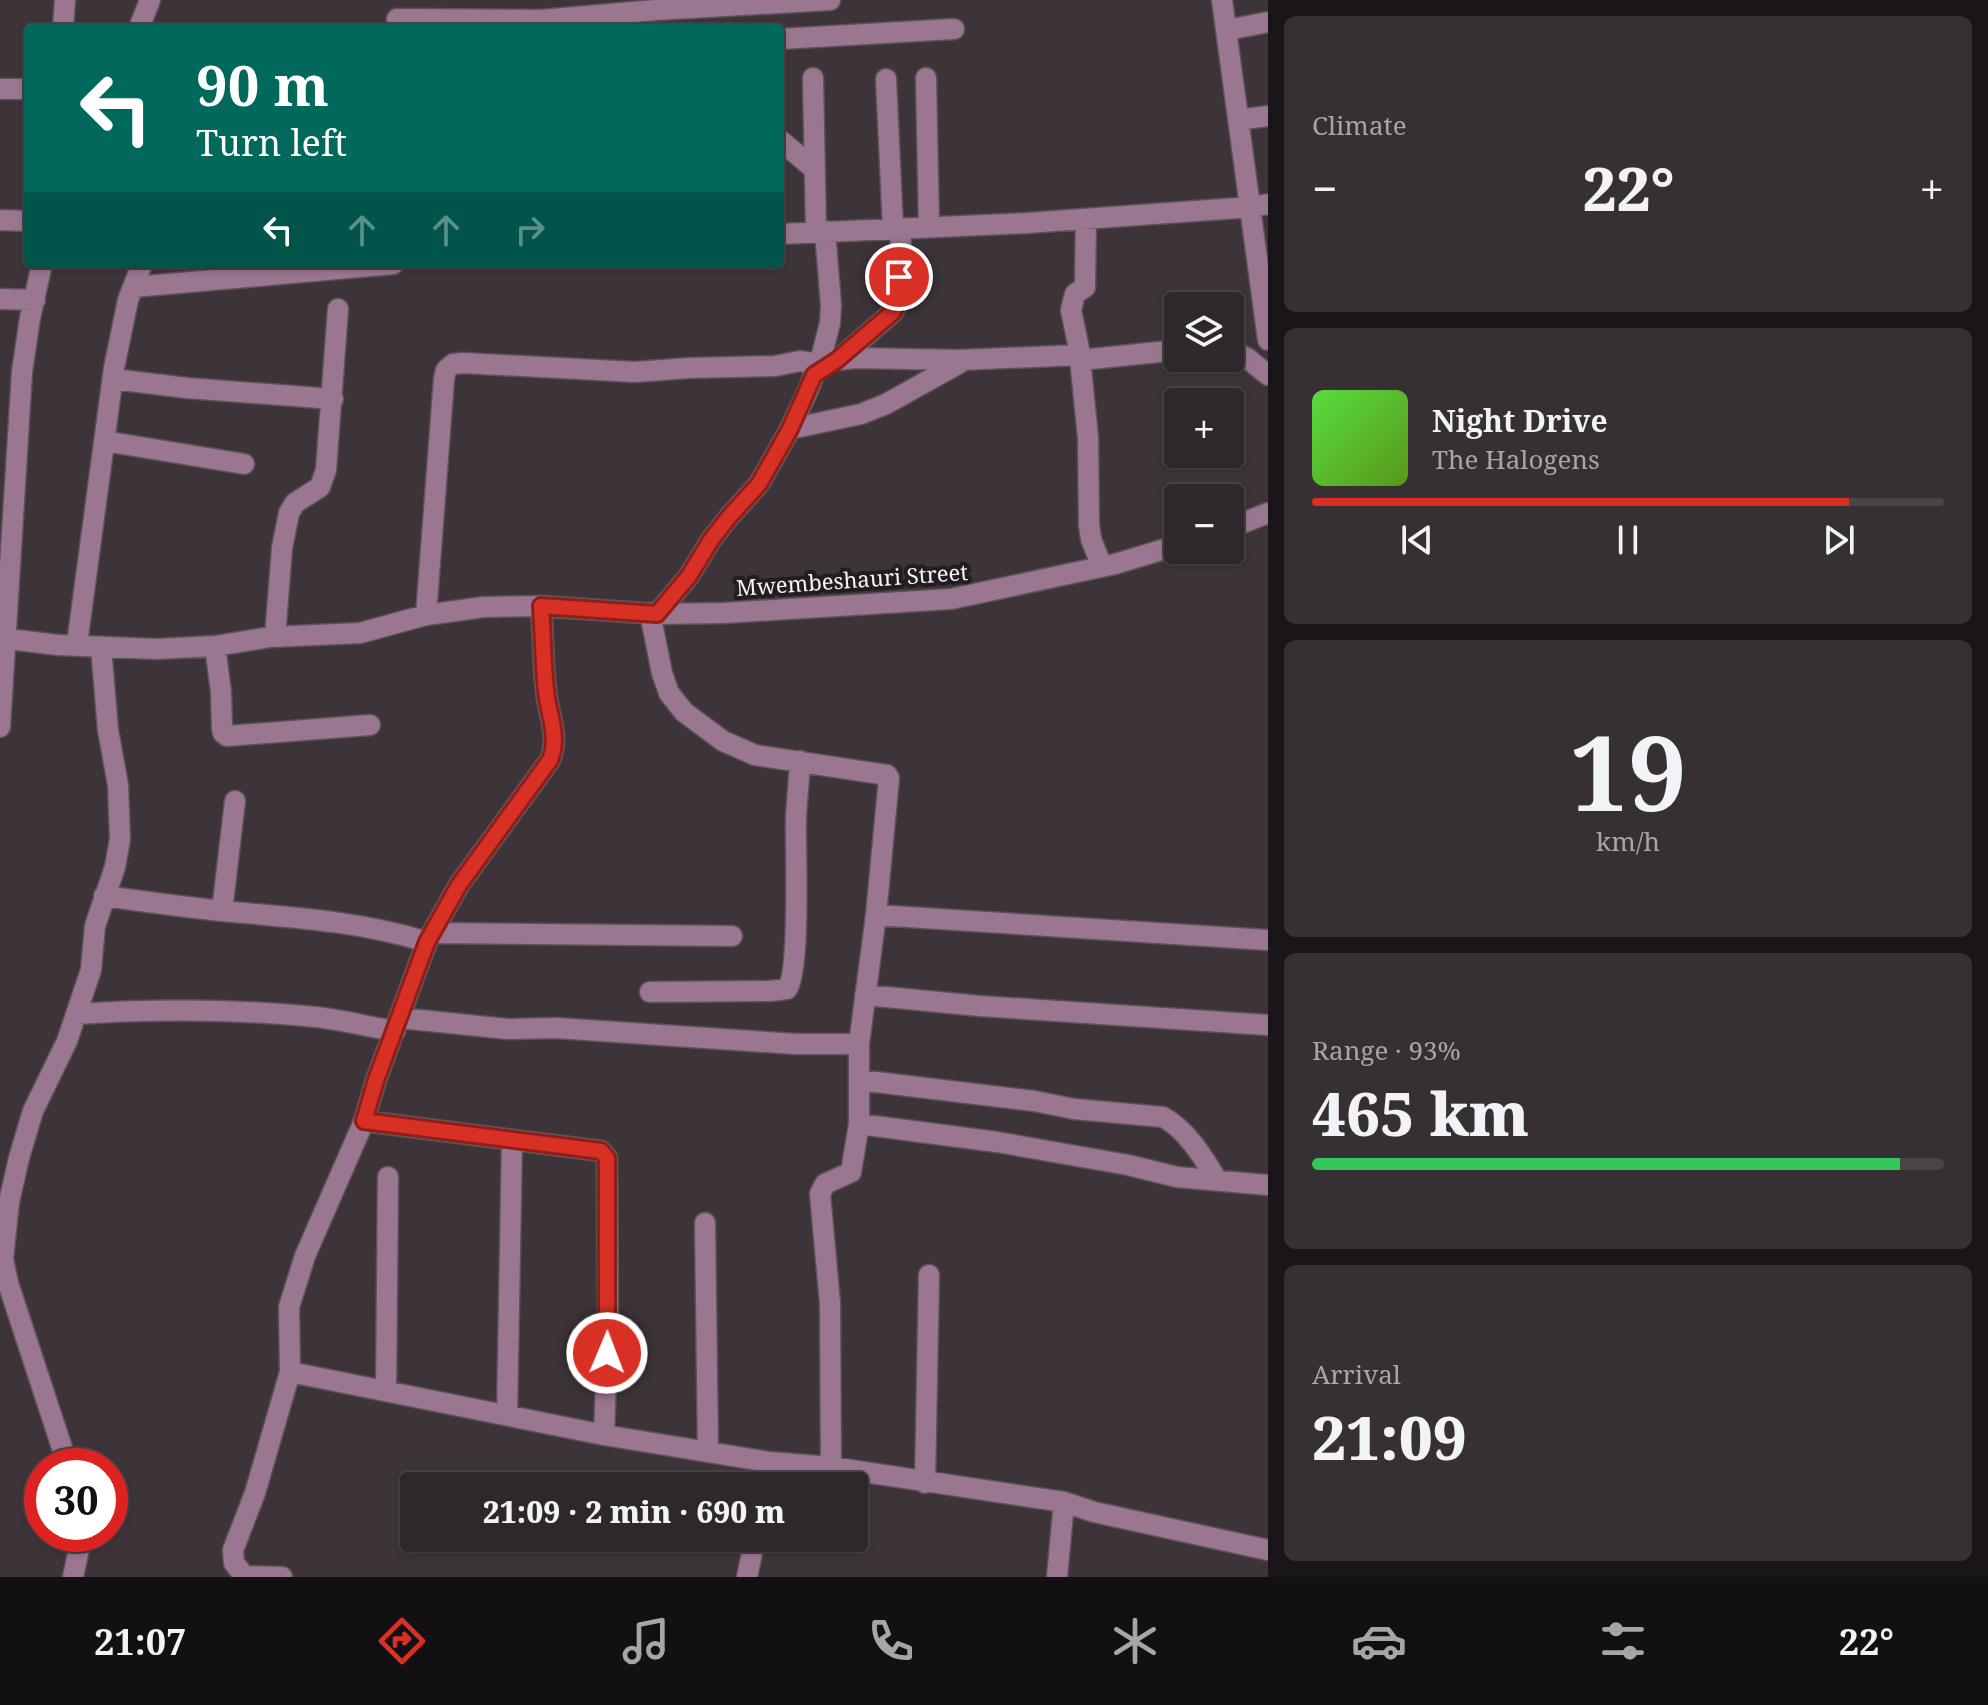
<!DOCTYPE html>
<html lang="en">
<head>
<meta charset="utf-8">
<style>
  :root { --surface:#2e272c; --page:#362f34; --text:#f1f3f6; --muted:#a7a5a9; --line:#494448; --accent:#d93025 }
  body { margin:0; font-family:"Noto Serif",serif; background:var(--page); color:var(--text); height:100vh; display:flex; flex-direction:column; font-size:30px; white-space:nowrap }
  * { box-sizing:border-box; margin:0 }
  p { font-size:26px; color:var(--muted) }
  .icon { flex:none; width:44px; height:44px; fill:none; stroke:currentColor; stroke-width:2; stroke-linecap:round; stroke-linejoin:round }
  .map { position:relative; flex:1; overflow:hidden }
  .sheet { display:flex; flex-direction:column; gap:16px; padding:16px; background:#191518; width:720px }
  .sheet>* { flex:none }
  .hud { position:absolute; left:24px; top:24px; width:760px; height:244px; border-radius:8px; box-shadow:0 2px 6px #0004,0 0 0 2px var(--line); background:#00695c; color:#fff; overflow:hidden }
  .tools { position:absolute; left:1164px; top:292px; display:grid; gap:16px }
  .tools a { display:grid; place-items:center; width:80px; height:80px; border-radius:8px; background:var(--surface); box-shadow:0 2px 6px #0004,0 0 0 2px var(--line); font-size:40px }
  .speed { position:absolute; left:24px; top:1448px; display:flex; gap:16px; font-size:40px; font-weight:700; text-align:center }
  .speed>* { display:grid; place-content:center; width:104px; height:104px; border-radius:50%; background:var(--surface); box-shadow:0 2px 6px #0004,0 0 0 2px var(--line); line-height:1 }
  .speed .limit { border:12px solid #d22; background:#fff; color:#111 }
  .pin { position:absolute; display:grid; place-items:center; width:68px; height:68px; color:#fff; margin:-34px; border:4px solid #fff; border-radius:50%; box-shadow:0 2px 8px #0007 }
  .me { position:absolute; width:88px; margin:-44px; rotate:1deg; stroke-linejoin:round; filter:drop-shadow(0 0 6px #0008) }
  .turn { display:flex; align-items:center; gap:28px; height:168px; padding:0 40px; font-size:36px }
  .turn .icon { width:104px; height:104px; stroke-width:2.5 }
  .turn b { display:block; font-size:56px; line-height:68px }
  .lanes { display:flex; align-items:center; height:76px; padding:0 40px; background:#0003; justify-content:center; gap:40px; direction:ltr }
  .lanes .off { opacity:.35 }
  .big { font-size:60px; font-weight:800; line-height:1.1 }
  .sheet .widget { flex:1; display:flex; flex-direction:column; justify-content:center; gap:12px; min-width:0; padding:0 28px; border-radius:12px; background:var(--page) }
  .sheet .dial { align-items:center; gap:0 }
  .dial b { font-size:104px; line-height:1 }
  .song { display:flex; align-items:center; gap:24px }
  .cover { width:96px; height:96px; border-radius:12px; background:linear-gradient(135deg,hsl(110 70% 55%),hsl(90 70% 35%)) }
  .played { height:8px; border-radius:4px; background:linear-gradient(90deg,var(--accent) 85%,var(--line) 85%) }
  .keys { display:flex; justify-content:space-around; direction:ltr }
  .heat { display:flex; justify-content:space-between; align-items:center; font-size:44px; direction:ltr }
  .charge { height:12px; border-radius:6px; background:linear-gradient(90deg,#34c759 93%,var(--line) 0) }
  .trip { position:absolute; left:400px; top:1472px; width:468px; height:80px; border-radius:8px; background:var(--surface); box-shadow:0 2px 6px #0004,0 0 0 2px var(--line); font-weight:800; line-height:80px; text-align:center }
  .menu { display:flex; height:128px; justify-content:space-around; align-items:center; background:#121012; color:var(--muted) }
  .menu .icon { width:56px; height:56px }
  .menu .current { color:var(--accent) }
  .menu b { font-size:36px; color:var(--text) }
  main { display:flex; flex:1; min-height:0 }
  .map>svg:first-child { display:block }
</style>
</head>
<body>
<main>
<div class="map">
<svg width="1268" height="1577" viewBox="0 0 1268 1577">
  <rect width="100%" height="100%" fill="#3d343a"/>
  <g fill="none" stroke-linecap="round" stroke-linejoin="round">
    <!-- minor casing -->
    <g stroke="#5b5258" stroke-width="23">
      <path id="minor" d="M 1222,0 L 1268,340
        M 397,19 L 541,20 L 656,10 L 830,0
        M 63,28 L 65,0
        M 139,28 L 150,0
        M 1227,30 L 1268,22
        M 780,39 L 954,29
        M 813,78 L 816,231
        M 926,78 L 929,227
        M 886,79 L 893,228
        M 0,89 L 28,89
        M 1238,120 L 1268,116
        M 780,140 L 813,168
        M 1086,219 L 1085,287 L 1075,294 L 1071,310 L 1079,349 L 1088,437 L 1089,525 L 1091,539 L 1102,567
        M 0,220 L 28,221
        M 780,234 L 1027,223 L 1252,207 L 1268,204
        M 134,287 L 393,264
        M 0,299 L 35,300
        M 1230,350 L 1247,358 L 1268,375
        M 837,360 L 856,358 L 960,360 L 1079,355
        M 838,360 L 893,312 L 899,298 L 901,228
        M 1081,360 L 1178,350
        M 113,379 L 187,388 L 333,399
        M 790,429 L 861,414 L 886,404 L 965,360
        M 104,441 L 244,464
        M 1230,528 L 1268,513
        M 650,613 L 662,673 L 669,693 L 684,712 L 723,741 L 755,755 L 887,775 L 889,778 L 876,915 L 859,1044 L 859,1124 L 851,1172 L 825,1184 L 820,1194 L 830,1303 L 831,1467
        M 657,614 L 689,576 L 711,540 L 729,517 L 759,484 L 790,429 L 808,390 L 821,358 L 830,323 L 831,305 L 825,231
        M 426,615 L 444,379 L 446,370 L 453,364 L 463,363 L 635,372 L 689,368 L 775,366 L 800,361 L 819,364
        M 275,637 L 282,548 L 289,513 L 295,503 L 320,487 L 326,470 L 338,309
        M 0,638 L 58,645 L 157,649 L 215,646 L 271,637 L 360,633 L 426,615 L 484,607 L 541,606 L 657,614 L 724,613 L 951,599 L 1115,564 L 1178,545
        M 77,644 L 114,368 L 128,300 L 142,264
        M 215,646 L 221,692 L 222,728 L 223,733 L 227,736 L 370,725
        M 0,727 L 22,372 L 30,318 L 42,264
        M 104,896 C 147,902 190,908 233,912 C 300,918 362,922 427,942
        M 222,911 L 235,801
        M 876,915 L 1268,940
        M 434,933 L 732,936
        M 650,992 L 770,991 L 787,989 C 801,970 795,848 796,817 C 797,799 799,780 800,761
        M 865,995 L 980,1006 L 1268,1025
        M 76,1014 C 156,1009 237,1009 316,1017 C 343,1020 369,1027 395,1031
        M 400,1018 L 508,1029 L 556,1028 L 796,1044 L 859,1044
        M 859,1080 L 1034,1101 L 1074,1109 L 1163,1117 C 1187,1130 1203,1157 1217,1180
        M 364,1121 L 601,1151 L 607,1158 L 608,1325 L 604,1435
        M 859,1124 L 997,1142 L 1128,1165 L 1177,1177 L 1268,1185
        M 705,1223 L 708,1452
        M 290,1372 L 604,1435 L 769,1462 L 831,1467 L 1064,1502 L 1094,1512 L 1268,1550
        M 386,1390 L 388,1177
        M 507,1415 L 512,1140
        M 68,1466 L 8,1283 L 3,1259 L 9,1202 L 19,1158 L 33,1111 L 67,1041 L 91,970 L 95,926 L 115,867 L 120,839 L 118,785 L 108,730 L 101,647
        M 925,1483 L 929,1275
        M 765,1486 L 769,1462
        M 245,1576 L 282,1577
        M 73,1577 L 82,1534
        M 245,1577 L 234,1563 L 233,1550 L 255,1493 L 290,1372 L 289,1307 L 305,1256 L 364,1121 L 376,1080 L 427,942 L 459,885 L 550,760 C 560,736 548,715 546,690 C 543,663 543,634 541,606
        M 747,1577 L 755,1538
        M 1057,1577 L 1064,1502"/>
    </g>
    <!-- minor -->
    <use href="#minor" stroke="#9a7690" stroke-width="20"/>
  </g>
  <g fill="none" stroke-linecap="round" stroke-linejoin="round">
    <!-- route casing -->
    <g stroke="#8d1f18" stroke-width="20">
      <path id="route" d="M 607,1353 L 607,1158 L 601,1151 L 364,1121 L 376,1080 L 427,942 L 459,885 L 550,760 C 560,736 548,715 546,690 C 543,663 543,634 541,606 L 657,614 L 689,576 L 711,540 L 729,517 L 759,484 L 790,429 L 814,375 L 837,360 L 893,312 L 899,298 L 899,277"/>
    </g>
    <!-- route -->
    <use href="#route" stroke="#d93025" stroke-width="14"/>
  </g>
  <g text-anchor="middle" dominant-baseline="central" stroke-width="8" stroke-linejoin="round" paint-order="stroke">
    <!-- street labels -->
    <g font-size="22" fill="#f8f2f6" stroke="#211d20">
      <text transform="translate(852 579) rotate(-4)">Mwembeshauri Street</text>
    </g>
  </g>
</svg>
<div class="tools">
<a><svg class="icon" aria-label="layers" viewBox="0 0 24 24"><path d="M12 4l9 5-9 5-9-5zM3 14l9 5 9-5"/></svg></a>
<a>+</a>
<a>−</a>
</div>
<div class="speed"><div class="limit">30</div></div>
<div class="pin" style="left:899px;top:277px;background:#d93025"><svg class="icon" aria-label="arrive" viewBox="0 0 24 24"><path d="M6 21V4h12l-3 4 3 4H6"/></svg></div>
<svg class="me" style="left:607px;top:1353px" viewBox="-20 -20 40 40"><circle r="17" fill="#d93025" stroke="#fff" stroke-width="3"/><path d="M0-11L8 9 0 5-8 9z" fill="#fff"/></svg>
<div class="trip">21:09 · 2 min · 690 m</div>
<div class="hud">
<div class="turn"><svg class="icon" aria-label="left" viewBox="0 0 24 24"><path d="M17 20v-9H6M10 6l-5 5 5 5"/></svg><div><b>90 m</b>Turn left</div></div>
<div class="lanes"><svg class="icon" aria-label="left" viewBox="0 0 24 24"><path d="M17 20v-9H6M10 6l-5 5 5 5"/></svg><svg class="icon off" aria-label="ahead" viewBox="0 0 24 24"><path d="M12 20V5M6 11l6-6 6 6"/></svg><svg class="icon off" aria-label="ahead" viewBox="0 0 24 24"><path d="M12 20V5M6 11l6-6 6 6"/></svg><svg class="icon off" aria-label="right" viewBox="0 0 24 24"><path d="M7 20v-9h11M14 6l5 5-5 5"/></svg></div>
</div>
</div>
<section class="sheet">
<div class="widget"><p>Climate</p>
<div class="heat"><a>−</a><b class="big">22°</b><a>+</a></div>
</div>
<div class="widget">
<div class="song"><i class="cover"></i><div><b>Night Drive</b><p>The Halogens</p></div></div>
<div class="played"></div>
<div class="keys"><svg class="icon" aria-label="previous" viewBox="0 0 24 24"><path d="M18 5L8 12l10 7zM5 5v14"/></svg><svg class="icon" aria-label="pause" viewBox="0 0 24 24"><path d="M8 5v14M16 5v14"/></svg><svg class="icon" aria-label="next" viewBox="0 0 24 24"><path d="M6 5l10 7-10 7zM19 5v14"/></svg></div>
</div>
<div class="widget dial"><b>19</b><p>km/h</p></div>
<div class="widget"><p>Range · 93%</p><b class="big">465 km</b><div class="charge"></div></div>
<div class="widget"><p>Arrival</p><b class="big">21:09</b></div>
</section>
</main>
<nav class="menu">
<b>21:07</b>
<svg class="icon current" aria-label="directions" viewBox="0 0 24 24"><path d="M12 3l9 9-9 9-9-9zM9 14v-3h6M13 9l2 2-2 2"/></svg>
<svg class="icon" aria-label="music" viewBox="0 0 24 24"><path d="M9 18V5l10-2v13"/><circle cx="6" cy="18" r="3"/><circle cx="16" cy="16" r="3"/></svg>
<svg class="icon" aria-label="phone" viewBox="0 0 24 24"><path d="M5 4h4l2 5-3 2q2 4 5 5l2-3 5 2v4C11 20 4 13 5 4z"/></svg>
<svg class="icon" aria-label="climate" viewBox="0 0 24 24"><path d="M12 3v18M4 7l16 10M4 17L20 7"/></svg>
<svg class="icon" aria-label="car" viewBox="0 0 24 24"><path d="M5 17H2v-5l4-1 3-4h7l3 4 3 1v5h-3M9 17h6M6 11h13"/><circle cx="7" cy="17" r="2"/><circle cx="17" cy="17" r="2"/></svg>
<svg class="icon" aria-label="filters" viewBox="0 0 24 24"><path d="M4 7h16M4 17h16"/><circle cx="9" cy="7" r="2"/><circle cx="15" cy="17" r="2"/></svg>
<b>22°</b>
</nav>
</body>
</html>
